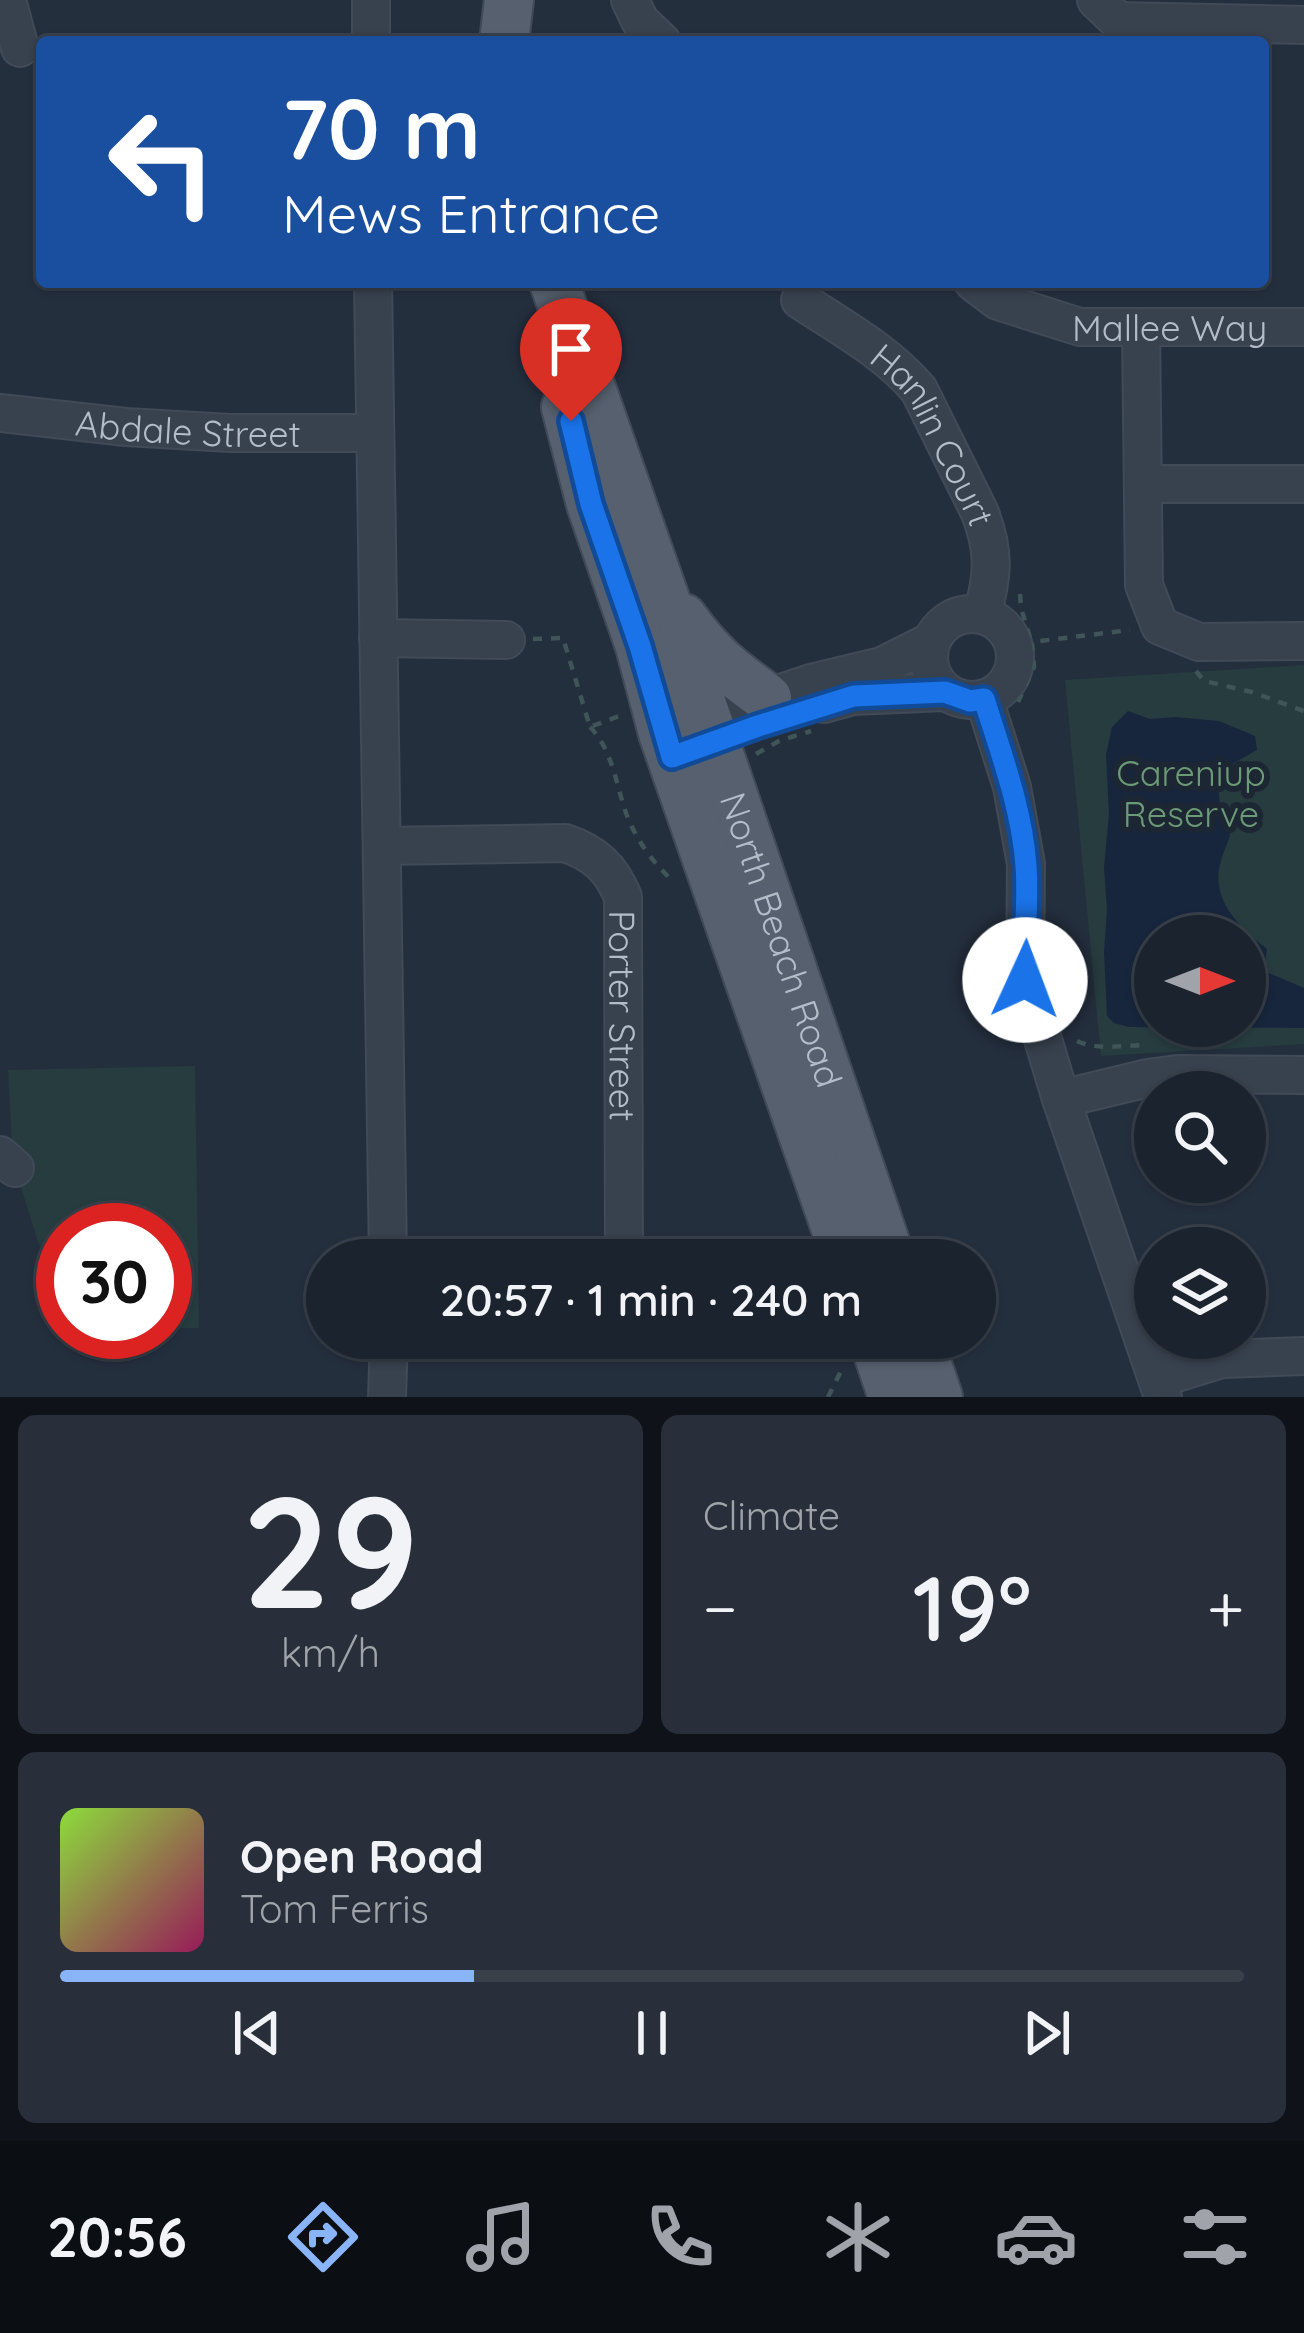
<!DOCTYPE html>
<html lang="en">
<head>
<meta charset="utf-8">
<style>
  :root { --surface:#1b232e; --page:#282f3a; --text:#f1f3f6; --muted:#a0a4aa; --line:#39404a; --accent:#8ab4f8 }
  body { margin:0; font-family:Quicksand,sans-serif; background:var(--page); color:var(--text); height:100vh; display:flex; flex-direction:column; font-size:45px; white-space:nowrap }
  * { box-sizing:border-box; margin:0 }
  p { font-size:39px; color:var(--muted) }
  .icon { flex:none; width:66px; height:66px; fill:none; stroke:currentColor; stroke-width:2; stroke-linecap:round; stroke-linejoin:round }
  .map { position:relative; height:1397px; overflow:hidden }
  .drawer { display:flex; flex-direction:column; gap:18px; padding:18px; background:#0f1319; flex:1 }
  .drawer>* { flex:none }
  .top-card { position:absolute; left:36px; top:36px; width:1233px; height:252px; border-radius:12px; box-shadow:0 3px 9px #0004,0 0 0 3px var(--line); background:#1a4fa0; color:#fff; overflow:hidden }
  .needle { width:78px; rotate:90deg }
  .tools { position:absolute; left:1134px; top:915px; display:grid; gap:24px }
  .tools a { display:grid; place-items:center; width:132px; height:132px; border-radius:50%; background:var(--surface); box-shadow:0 3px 9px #0004,0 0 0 3px var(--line); font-size:60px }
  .speed { position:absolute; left:36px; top:1203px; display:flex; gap:24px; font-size:60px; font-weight:700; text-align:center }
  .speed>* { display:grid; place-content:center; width:156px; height:156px; border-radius:50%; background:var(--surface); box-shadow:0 3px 9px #0004,0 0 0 3px var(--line); line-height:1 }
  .speed .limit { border:18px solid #d22; background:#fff; color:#111 }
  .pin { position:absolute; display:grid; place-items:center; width:102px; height:102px; color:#fff; margin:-123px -51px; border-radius:50% 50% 50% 0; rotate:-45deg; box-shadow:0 0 12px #0007 }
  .pin .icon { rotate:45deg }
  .me { position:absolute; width:132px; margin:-66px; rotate:2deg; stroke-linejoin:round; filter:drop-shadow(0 0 9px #0008) }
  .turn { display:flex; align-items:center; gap:42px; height:252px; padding:0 48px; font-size:54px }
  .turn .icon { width:156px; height:156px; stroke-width:2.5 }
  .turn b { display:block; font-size:84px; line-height:102px }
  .big { font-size:90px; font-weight:600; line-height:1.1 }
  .drawer .widget { flex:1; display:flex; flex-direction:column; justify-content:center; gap:18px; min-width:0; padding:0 42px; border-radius:18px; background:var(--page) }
  .drawer .dial { align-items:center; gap:0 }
  .dial b { font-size:156px; line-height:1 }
  .song { display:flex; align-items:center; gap:36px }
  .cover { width:144px; height:144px; border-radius:18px; background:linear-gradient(135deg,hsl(90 70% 55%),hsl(330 70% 35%)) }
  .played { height:12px; border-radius:6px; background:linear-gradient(90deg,var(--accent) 35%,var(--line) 35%) }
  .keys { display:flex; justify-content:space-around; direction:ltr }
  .heat { display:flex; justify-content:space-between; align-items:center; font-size:66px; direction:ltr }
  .drawer .tiles { flex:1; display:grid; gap:18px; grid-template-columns:1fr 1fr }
  .widget:last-child { grid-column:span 2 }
  .trip { position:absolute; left:306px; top:1239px; width:690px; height:120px; border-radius:60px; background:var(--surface); box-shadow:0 3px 9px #0004,0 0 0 3px var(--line); font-weight:600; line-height:120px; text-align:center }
  .tab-bar { display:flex; height:192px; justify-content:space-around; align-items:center; background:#0b0e12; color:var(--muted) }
  .tab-bar .icon { width:84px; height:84px }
  .tab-bar .current { color:var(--accent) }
  .tab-bar b { font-size:54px; color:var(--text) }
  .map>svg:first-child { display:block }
</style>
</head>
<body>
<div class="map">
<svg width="1304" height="1397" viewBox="0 0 1304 1397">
  <rect width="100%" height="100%" fill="#242f3e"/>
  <!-- green -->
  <path fill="#263c3f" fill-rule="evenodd" d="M 1304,665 L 1304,1044 L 1101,1056 L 1065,680 ZM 1155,936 L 1245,936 L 1245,1026 L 1155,1026 Z
    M 195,1066 L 199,1328 L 165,1328 L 165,1230 L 63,1230 L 63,1321 L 13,1162 L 8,1070 Z"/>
  <!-- water -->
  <path fill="#17263c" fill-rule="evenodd" d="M 1128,711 L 1150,719 L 1176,717 L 1219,721 L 1255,736 L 1257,750 L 1225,768 C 1216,793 1216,803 1232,825 C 1229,843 1225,846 1221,861 C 1209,899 1240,928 1267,949 L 1264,971 L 1304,988 L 1304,1028 L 1129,1027 L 1114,1023 L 1107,1016 L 1104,952 L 1107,910 L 1104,867 L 1109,814 L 1106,755 L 1112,727 ZM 1155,936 L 1245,936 L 1245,1026 L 1155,1026 Z"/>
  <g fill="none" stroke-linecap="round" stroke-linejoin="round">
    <!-- minor casing -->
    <g stroke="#414a57" stroke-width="40">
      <g id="minor">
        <path d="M 7,0 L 20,48"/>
        <path d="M 371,0 L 371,42"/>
        <path d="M 630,0 L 640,21 L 662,42"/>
        <path d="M 1096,0 L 1118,21 L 1304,25"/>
        <path d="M 373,282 L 388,1260"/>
        <path id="s1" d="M 973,282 L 998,301 L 1080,327 L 1304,327"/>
        <path id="s2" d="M 800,300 C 841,327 887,352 919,390 L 980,513 C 995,552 993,575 982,615"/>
        <path d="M 1141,329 L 1144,585 L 1160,626 L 1199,642 L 1304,641"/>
        <path id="s3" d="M 0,413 L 126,427 L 230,433 L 375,433"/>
        <path d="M 1143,484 L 1304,484"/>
        <circle cx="972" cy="657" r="43"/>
        <path d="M 378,638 L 506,640"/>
        <path d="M 984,699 L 1012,787 L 1026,864 L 1025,980 L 1061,1099 L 1163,1397"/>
        <path d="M 824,704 L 853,696 L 945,692"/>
        <path d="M 683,726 L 811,683 L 882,666 L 932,641"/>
        <path id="s4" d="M 382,846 L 565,843 C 595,853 611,868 623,897 L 624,1260"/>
        <path d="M 1061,1099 L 1148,1078 L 1177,1074 L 1304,1075"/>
        <path d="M 0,1155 L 15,1168"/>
        <path d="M 1157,1379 L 1222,1359 L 1304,1356"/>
        <path d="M 387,1397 L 389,1338"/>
      </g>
    </g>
    <!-- major casing -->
    <g stroke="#414a57" stroke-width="52">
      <g id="major">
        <path d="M 504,42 L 509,0"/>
        <path id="s5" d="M 554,282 L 715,742 L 891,1260"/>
        <path d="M 566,407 L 591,504 L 640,646 L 663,733 L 847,1260"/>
        <path d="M 683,618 C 712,658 729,670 767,698"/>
        <path d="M 873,1338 L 893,1397"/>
        <path d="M 918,1338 L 938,1397"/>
      </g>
    </g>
    <!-- path -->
    <path stroke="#3f5557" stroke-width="4.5" stroke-dasharray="9 9" stroke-linecap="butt" d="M 1020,594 L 1021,608 L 1031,641
      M 533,639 L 563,638 L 590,727 L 622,715
      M 1196,671 L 1204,681 L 1252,692 L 1304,711
      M 1018,702 L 1034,667 L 1032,642 L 1130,630
      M 590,727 C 612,749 616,784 626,813 C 636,840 653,863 674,882
      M 756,754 L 779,741 L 811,731
      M 1077,1041 C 1096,1050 1121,1046 1142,1045
      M 828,1397 L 843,1367"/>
    <!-- minor -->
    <use href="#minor" stroke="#38414e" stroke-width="36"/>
    <!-- major -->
    <use href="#major" stroke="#56606e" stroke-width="48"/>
  </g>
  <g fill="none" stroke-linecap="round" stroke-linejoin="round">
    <!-- route casing -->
    <g stroke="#114b97" stroke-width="30">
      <path id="route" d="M 571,421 L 591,504 L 640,646 L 672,757 L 758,726 L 854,696 L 945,692 L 970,701 L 984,699 C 1001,753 1022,809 1026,866 C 1029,904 1023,942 1025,980"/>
    </g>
    <!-- route -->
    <use href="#route" stroke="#1a73e8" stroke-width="21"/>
  </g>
  <g text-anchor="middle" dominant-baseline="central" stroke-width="12" stroke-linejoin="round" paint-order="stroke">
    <!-- street labels -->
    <g font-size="36" fill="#b4bcc9" stroke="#1d2633">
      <text stroke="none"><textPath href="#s1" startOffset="207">Mallee Way</textPath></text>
      <text stroke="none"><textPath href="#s3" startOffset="189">Abdale Street</textPath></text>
      <text stroke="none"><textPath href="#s2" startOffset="195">Hanlin Court</textPath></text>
      <text stroke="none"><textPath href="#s5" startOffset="696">North Beach Road</textPath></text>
      <text stroke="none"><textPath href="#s4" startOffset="384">Porter Street</textPath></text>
    </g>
    <!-- park labels -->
    <g font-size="36" fill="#6b9a76" stroke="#1d2633">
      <text x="1191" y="772">Careniup<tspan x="1191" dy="41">Reserve</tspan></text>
    </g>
  </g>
</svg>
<div class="tools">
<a><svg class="needle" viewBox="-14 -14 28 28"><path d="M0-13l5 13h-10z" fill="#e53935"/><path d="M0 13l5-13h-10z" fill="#a0a4aa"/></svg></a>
<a><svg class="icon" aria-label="search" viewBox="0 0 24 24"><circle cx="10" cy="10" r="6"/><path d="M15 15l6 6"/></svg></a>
<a><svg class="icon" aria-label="layers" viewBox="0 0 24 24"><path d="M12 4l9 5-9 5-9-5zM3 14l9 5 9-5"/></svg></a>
</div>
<div class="speed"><div class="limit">30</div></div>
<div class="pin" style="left:571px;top:421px;background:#d93025"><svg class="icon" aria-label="arrive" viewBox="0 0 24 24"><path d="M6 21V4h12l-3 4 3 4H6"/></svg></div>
<svg class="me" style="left:1025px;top:980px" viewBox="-20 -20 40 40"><circle r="19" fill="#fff"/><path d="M0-13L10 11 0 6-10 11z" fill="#1a73e8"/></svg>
<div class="trip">20:57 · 1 min · 240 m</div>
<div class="top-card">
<div class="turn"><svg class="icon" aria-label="left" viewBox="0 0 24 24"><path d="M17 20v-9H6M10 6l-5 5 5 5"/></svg><div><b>70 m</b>Mews Entrance</div></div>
</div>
</div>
<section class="drawer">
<div class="tiles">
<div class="widget dial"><b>29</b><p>km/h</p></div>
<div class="widget"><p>Climate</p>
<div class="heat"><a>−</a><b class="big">19°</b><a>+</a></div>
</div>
<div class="widget">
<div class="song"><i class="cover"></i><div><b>Open Road</b><p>Tom Ferris</p></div></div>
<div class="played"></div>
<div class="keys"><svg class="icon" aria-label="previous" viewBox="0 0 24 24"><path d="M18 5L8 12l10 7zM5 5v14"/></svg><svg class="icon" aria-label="pause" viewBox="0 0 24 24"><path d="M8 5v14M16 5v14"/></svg><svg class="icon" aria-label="next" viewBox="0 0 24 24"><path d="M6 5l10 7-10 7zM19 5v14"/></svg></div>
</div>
</div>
</section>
<nav class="tab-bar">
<b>20:56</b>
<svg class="icon current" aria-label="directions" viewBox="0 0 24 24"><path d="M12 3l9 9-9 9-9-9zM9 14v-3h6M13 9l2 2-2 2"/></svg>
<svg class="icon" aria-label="music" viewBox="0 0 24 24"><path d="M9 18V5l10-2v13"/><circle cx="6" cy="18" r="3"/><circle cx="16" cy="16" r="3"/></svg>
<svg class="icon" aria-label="phone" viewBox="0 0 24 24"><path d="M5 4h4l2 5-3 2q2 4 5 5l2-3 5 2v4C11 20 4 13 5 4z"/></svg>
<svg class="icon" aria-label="climate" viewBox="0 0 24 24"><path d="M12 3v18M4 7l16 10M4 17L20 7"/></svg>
<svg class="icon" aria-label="car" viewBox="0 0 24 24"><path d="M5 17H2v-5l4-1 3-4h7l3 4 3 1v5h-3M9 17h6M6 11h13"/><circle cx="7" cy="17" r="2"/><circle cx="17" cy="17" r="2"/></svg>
<svg class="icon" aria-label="filters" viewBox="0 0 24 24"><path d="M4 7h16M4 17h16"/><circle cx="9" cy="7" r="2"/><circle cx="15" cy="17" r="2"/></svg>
</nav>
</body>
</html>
